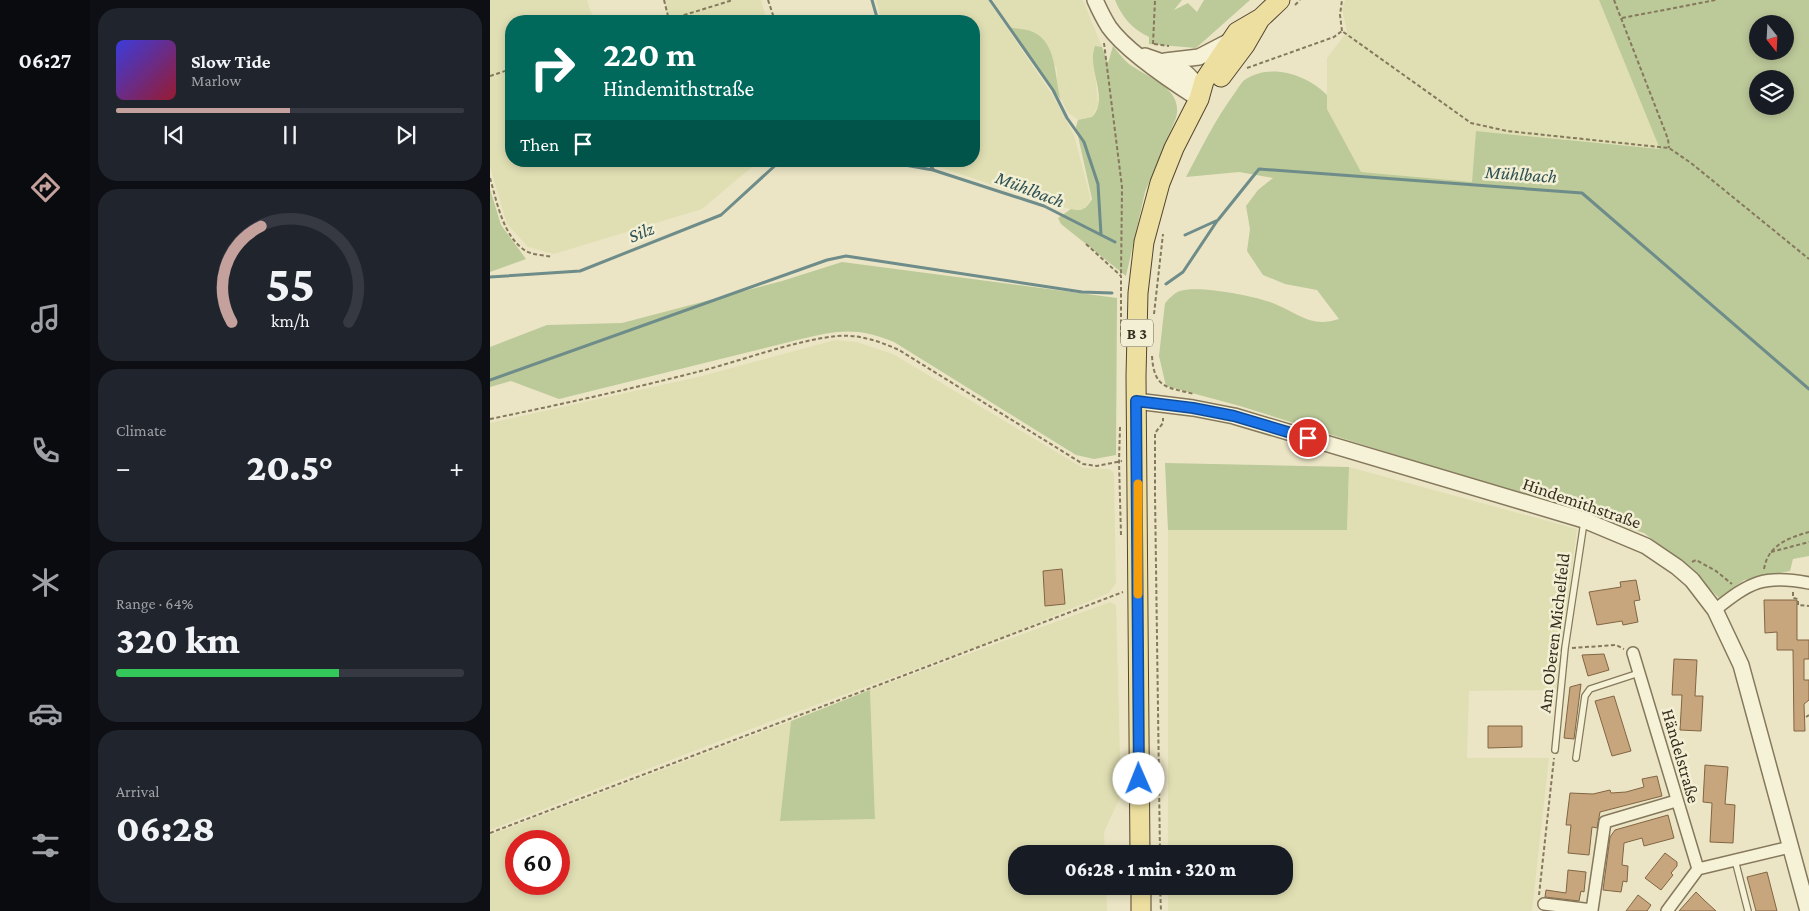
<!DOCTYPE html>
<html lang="en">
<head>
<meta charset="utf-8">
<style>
  :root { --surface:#171b24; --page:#20242c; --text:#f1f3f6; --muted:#9ea1a6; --line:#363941; --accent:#c5a19d }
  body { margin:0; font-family:"Crimson Pro",serif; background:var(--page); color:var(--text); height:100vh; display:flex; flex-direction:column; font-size:19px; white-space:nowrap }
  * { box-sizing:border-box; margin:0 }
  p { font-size:16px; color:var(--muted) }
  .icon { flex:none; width:28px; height:28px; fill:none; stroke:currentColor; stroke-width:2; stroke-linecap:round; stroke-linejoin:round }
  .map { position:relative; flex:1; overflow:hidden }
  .panel { display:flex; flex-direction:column; gap:8px; padding:8px; background:#0d0f14; width:400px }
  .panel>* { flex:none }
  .banner { position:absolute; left:15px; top:15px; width:475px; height:152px; border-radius:20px; box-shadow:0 2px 8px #0003; background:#00695c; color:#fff; overflow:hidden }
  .needle { width:32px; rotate:162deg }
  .tools { position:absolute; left:1259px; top:15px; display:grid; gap:10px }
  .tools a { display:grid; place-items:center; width:45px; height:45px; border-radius:50%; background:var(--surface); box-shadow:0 2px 8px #0003; font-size:25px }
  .speed { position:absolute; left:15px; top:830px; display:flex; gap:10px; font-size:25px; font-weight:700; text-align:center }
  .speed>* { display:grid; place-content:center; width:65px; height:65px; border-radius:50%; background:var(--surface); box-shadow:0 2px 8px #0003; line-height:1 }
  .speed .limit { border:8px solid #d22; background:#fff; color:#111 }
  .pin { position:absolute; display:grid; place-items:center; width:42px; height:42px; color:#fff; margin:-21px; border:2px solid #fff; border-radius:50%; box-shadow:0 1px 5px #0007 }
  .me { position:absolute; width:55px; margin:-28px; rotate:359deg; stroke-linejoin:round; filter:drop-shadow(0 0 4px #0008) }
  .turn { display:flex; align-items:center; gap:18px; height:105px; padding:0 15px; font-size:22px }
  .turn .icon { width:65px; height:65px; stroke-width:2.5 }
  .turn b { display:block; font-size:35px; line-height:42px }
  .then { display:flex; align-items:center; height:48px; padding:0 15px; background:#0003; gap:10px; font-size:19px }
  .big { font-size:38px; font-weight:800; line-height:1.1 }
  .panel .widget { flex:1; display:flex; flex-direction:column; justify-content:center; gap:8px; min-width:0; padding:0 18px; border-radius:20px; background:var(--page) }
  .panel .dial { align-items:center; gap:0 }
  .dial svg { height:130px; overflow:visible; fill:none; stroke:var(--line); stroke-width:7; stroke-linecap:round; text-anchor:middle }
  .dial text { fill:var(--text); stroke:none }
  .song { display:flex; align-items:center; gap:15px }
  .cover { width:60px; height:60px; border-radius:8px; background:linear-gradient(135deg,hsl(240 70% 55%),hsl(350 70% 35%)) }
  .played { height:5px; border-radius:2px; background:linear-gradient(90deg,var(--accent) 50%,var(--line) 50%) }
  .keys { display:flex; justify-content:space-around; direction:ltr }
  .heat { display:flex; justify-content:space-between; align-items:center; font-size:28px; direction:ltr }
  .charge { height:8px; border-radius:4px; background:linear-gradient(90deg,#34c759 64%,var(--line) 0) }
  .trip { position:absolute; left:518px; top:845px; width:285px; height:50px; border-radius:20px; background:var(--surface); box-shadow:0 2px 8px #0003; font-weight:800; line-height:50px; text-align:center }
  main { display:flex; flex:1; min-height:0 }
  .tab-bar { display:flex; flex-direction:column; width:90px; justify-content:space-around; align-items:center; background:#090b0e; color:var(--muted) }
  .tab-bar .icon { width:35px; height:35px }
  .tab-bar .current { color:var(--accent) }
  .tab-bar b { font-size:22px; color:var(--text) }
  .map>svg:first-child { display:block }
</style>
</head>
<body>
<main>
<nav class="tab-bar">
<b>06:27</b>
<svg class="icon current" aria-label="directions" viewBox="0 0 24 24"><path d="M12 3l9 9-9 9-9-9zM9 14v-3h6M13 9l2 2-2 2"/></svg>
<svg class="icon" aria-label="music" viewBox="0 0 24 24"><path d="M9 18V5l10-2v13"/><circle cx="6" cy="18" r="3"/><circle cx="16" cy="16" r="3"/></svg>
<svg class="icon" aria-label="phone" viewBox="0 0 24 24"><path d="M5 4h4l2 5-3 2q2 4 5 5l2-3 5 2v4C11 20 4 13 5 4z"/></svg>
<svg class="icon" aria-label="climate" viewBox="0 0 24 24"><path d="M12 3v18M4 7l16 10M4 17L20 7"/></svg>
<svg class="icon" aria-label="car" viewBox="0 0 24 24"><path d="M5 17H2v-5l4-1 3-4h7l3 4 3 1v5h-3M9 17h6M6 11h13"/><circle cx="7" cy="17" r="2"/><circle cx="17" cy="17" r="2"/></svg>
<svg class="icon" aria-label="filters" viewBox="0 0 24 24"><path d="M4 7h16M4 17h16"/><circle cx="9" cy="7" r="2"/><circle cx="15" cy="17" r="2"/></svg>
</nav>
<section class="panel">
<div class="widget">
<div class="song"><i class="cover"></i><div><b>Slow Tide</b><p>Marlow</p></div></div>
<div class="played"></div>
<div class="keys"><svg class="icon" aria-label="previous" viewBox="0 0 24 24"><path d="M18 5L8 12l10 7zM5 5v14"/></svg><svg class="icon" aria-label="pause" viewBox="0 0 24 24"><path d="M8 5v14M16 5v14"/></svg><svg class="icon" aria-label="next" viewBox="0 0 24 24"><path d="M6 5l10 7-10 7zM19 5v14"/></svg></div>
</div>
<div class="widget dial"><svg viewBox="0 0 100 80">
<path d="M14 69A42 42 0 1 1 86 69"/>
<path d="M14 69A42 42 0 0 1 32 10" stroke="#c5a19d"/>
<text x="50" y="56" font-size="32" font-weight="700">55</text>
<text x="50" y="72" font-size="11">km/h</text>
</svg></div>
<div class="widget"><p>Climate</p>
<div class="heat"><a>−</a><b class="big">20.5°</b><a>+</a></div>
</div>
<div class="widget"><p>Range · 64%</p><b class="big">320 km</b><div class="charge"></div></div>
<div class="widget"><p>Arrival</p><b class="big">06:28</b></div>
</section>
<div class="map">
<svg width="1319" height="911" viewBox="0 0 1319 911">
  <rect width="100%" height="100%" fill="#ebe5c5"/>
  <!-- farmland -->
  <path fill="#e0dfb3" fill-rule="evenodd" d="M 0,0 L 97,0 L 104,21 L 21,21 L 21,161 L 269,161 L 212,209 L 64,254 L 38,247 L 17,224 L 0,167 Z
    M 174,0 L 271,0 L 277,21 L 162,21 L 178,16 Z
    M 386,0 L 498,0 L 563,96 L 584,135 L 600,196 L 600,201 L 594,209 L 589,211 L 563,205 L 440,164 L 438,161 L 484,161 L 484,21 L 392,21 Z
    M 503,0 L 593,0 L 612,47 L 605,46 L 603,50 L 608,105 L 602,117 L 588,120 L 577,112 L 567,89 L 567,68 L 525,29 L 519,27 Z
    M 855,0 L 1109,0 L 1171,149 L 987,131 L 982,182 L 870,172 L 837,109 L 837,58 L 857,32 L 852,9 Z
    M 345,340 L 367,342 L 403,354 L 593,468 L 619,469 L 624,473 L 626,583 L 619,593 L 508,639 L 279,722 L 0,830 L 0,423 L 208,377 Z
    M 859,467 L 1087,529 L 1067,690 L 979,691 L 977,758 L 1059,758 L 1042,911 L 678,911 L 678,886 L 794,886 L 794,854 L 678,854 L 678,530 L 857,530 Z
    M 620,602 L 626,605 L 631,795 L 614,832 L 615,854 L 526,854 L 526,886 L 616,886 L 617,911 L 0,911 L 0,835 L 301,721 L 290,821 L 385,819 L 380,690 ZM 26,841 L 69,841 L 69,884 L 26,884 Z"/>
  <!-- green -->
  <path fill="#bcc999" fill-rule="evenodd" d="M 625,0 L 692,0 L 684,10 L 698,3 L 707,12 L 714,0 L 760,0 L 706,48 L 659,44 L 659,37 C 642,29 632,17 625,0 Z
    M 1109,0 L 1319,0 L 1319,556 L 1303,559 L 1300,571 L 1254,580 L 1229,598 L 1198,567 L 1154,533 L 750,406 L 676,386 L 669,356 L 675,303 C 679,299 685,292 690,291 C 709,285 766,296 785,304 C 809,314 821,328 849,319 L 827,290 L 795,284 L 773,275 L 757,251 L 760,229 L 756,206 L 768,190 L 783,178 L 749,172 L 696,177 C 711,149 725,120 744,94 C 747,90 751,82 756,79 C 782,63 817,75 837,95 L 837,109 L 871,172 L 982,182 L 986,131 L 1170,149 ZM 1268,24 L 1295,24 L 1295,51 L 1268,51 ZM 1268,79 L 1295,79 L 1295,106 L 1268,106 Z
    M 519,27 C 527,29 536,29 543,32 C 568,43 564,79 571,100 Z
    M 605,46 L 612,47 L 618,63 L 623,46 C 628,52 633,59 639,64 C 658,78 694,88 686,118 L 655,192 L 636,276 L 571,224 L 568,218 L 581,209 C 592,212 596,209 602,199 L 586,127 L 588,120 L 602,117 C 620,98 596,68 605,46 Z
    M 0,189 L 11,225 L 36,259 L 0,272 Z
    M 352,262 L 627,298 L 626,455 L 604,459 L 586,455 L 404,342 C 368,327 348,330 311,339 L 69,399 L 21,381 L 0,387 L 0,347 L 57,325 L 132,323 L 292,281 Z
    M 675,463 L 859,467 L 857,530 L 678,530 Z
    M 380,690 L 385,819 L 290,821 L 301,721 Z"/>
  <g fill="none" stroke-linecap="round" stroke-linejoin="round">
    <!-- stream -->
    <path stroke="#6e8c89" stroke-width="3" d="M 382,0 L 388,21
      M 500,0 L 563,90 L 577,118 L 594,142 L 608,184 L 611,235
      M 392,161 L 443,170 L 554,206 L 625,242
      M 437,161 L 443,169
      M 695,235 L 728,220 L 769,169 L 1092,193 L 1319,389
      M 0,277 L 90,271 L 231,215 L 290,161
      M 676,284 L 693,272 L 727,221
      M 0,380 L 337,260 L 356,256 L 592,292 L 622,293"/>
  </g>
  <!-- building -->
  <path fill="#c7a67d" stroke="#826543" d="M 572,569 L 575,604 L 555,606 L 553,571 Z
    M 1146,580 L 1150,600 L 1144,601 L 1148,622 L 1133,625 L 1132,621 L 1107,625 L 1099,592 L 1131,587 L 1130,582 Z
    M 1274,600 L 1307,600 L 1307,640 L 1319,640 L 1319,659 L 1314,659 L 1314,680 L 1319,680 L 1319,700 L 1314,704 L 1315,731 L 1304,731 L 1303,650 L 1287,650 L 1287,632 L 1275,633 Z
    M 1114,654 L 1119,670 L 1098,676 L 1092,655 Z
    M 1184,659 L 1207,660 L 1205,696 L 1213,696 L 1211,731 L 1190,730 L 1192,695 L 1182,695 Z
    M 1091,684 L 1084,739 L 1074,738 L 1080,687 Z
    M 1124,696 L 1141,751 L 1122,756 L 1105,701 Z
    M 998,726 L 1032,726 L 1032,747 L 998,748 Z
    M 1215,765 L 1238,767 L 1235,804 L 1245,805 L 1243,843 L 1220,842 L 1222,803 L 1213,802 Z
    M 1167,776 L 1172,796 L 1110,812 L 1107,828 L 1102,827 L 1099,855 L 1078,853 L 1081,825 L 1076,825 L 1080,793 L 1103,794 L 1120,790 L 1121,793 L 1136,792 L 1154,787 L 1152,779 Z
    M 1178,815 L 1184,838 L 1154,846 L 1152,838 L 1134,843 L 1132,865 L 1138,866 L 1137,882 L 1133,881 L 1131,892 L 1113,890 L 1120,837 L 1125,830 Z
    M 1175,853 L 1187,862 L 1187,866 L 1181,873 L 1183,875 L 1171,890 L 1155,878 Z
    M 1078,870 L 1096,872 L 1094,892 L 1091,891 L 1089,901 L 1055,897 L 1056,890 L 1076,893 Z
    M 1277,872 L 1287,911 L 1266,911 L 1257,877 Z
    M 1206,892 L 1214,900 L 1226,911 L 1189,911 Z
    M 1148,895 L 1161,905 L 1157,911 L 1136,911 Z"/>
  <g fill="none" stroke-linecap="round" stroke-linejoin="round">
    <!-- service casing -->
    <g stroke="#85785c" stroke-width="8">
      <path id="service" d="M 1065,750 L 1075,648 L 1094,522
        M 1086,758 L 1095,696 L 1100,689 L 1149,673
        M 1245,860 L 1258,911"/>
    </g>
    <!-- minor casing -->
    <g stroke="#85785c" stroke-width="14">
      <path id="minor" d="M 1225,610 C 1260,582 1274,574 1319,583
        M 1143,653 L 1208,869
        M 1054,904 L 1102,910 L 1115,822 L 1186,801
        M 1177,911 L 1208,869 L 1300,847"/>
    </g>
    <!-- tertiary casing -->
    <g stroke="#85785c" stroke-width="18">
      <path id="tertiary" d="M 605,0 C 609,9 614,19 619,27 C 636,51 684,83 709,99
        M 655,56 C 681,66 705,67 709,99
        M 675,61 L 709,57 L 738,42
        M 646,401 L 703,408 L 744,416 L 1094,520 L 1156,546 L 1187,567 L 1202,580 L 1225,610 L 1251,665 L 1318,911"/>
    </g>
    <!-- primary casing -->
    <g stroke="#534530" stroke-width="21">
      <path id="primary" d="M 731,77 L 755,45 L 770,19
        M 650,854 L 646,376 L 648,293 L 654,242 L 670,183 L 684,148 L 709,99 L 714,81 L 747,32 L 771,18 L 790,0
        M 651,886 L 651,911"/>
    </g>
    <!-- path -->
    <path stroke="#85785c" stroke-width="2" stroke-dasharray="4 2.5" stroke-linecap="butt" d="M 174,0 L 178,16
      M 278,0 L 285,21
      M 1124,0 L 1178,139 L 1179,148
      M 805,5 L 810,0
      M 1132,18 L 1226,0
      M 175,21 L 243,0
      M 852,31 L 850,15 L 852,0
      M 614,43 L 632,187 L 631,276
      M 663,44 L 665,0
      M 664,44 L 679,46
      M 757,68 L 844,37 L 852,31 L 981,123 L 1017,131 L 1179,148 L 1201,163 L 1319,259
      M 0,76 L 21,69
      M 0,178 C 7,202 13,237 36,251 C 43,255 54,255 62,257
      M 596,244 L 631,276 L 631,338
      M 664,314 L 673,234
      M 662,356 C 664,389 677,387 704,394
      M 0,419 C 68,405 136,390 203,373 C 249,362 301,341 347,336 C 368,334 389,341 409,350 L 593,464 L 607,466 L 632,461
      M 630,427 L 629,462 L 631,535
      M 1281,552 L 1319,542
      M 1202,562 L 1206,560 L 1226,571 L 1242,584
      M 1274,569 C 1278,545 1298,538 1319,532
      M 1303,592 L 1303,598 L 1308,599 L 1308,605 L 1319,606
      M 1082,648 L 1126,645 L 1134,649
      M 1316,717 L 1319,715
      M 0,833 L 633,592
      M 670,854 L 665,494 L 665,433 L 673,423 L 673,418
      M 670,886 L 671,911
      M 1049,895 L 1064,758"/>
    <!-- service -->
    <use href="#service" stroke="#f6f2d7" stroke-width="5.5"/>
    <!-- minor -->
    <use href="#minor" stroke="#f6f2d7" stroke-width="11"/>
    <!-- tertiary -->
    <use href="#tertiary" stroke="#f6f2d7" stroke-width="15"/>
    <!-- primary -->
    <use href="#primary" stroke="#ecdf9f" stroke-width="19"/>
  </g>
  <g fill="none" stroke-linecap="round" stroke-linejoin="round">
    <!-- route casing -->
    <g stroke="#114b97" stroke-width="12">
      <path id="route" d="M 649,779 L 646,401 L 703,408 L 744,416 L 818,438"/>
    </g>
    <!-- route -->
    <use href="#route" stroke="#1a73e8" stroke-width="9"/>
    <!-- slow -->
    <path stroke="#f59e0b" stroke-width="9" d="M 648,594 L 648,484"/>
  </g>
  <g text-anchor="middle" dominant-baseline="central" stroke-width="5" stroke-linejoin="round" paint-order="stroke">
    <!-- shield labels -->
    <rect fill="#f3efd4" stroke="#6f6755" stroke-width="1" x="631" y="319.5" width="32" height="27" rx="4"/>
    <g font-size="16" font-weight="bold" fill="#362d1f">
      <text x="647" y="333">B 3</text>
    </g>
    <!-- street labels -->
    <g font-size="18" fill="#362d1f" stroke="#f3efd4">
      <text transform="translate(1092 503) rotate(19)">Hindemithstraße</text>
      <text transform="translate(1064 633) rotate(-83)">Am Oberen Michelfeld</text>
      <text transform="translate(1191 756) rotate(74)">Händelstraße</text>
    </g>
    <!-- water labels -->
    <g font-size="19" font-style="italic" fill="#2f5255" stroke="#f3efd4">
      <text transform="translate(1031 174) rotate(4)">Mühlbach</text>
      <text transform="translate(540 189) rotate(21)">Mühlbach</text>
      <text transform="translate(151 232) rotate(-22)">Silz</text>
    </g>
  </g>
</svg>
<div class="tools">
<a><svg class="needle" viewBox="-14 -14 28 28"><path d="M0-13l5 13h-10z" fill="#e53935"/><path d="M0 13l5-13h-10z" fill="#9ea1a6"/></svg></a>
<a><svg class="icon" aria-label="layers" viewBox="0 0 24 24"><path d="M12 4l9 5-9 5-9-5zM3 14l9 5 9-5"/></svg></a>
</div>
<div class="speed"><div class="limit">60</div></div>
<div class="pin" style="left:818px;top:438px;background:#d93025"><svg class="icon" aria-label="arrive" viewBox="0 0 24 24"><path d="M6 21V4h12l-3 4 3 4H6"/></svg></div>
<svg class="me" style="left:649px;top:779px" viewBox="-20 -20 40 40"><circle r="19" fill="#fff"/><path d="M0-13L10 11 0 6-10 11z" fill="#1a73e8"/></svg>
<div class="trip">06:28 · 1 min · 320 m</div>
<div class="banner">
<div class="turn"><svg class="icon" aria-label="right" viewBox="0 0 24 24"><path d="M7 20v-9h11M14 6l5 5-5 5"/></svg><div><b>220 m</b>Hindemithstraße</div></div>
<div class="then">Then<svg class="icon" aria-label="arrive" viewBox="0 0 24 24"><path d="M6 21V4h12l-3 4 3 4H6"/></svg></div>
</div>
</div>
</main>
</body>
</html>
